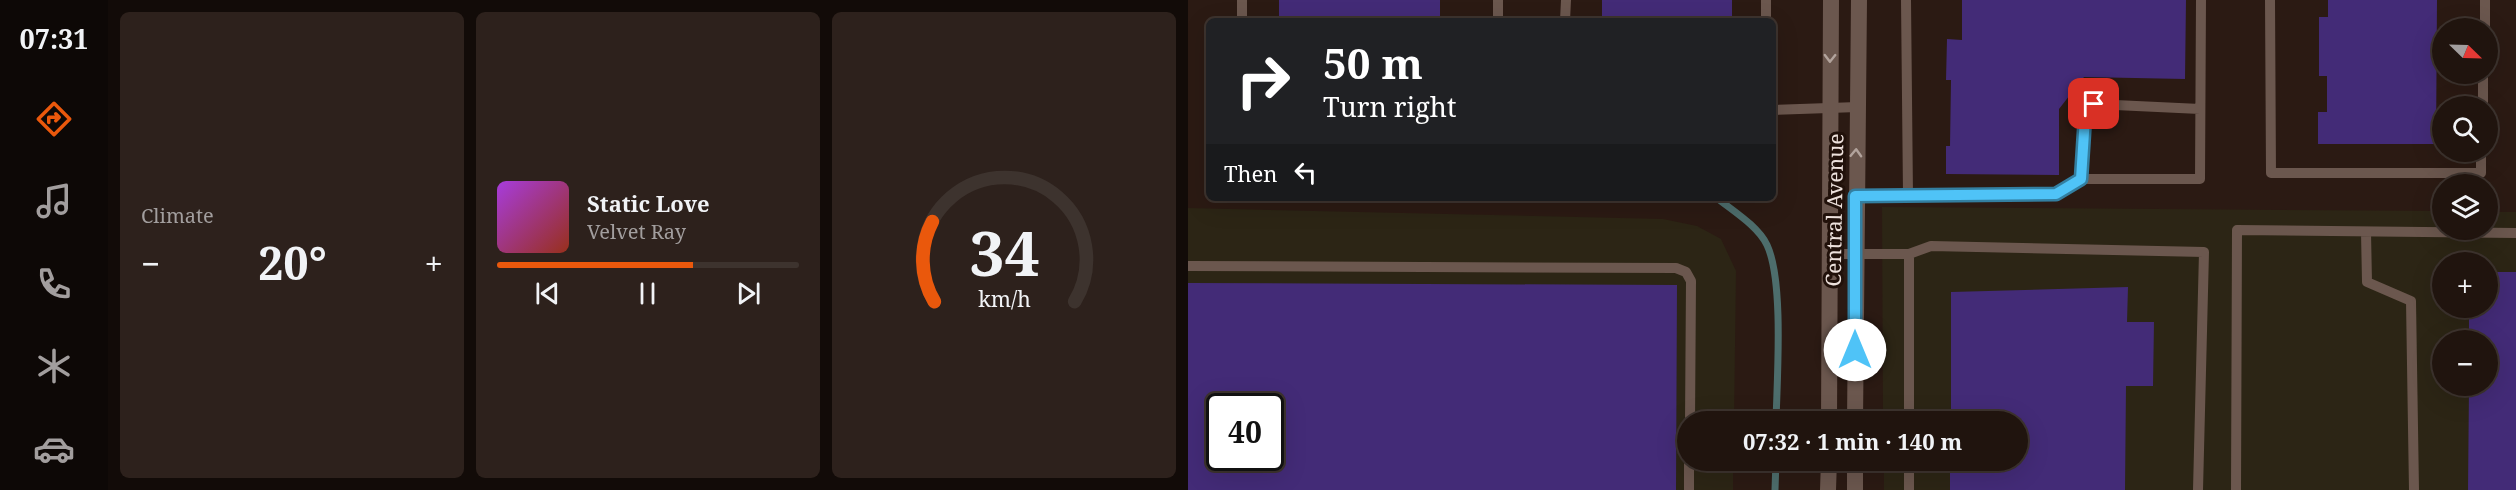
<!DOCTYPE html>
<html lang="en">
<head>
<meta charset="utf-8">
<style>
  :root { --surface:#20140e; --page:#2d211c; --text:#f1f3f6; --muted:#a29e9e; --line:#3d332e; --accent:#ea580c }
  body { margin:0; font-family:"Noto Serif",serif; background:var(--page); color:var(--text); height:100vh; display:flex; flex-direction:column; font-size:22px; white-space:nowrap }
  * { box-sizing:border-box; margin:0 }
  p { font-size:20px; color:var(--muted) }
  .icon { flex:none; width:33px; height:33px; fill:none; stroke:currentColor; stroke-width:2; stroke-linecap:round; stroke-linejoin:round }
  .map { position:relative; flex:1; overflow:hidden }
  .sheet { display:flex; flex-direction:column; gap:12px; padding:12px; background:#120b08; width:1080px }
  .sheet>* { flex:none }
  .guide { position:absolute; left:18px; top:18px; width:570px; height:183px; border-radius:9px; box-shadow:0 6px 24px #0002,0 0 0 2px var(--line); background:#202124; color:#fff; overflow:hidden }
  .needle { width:39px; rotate:113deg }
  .tools { position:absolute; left:1244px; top:18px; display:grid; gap:12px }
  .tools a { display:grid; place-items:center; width:66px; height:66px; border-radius:50%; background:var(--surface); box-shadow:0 6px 24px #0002,0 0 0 2px var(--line); font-size:30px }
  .speed { position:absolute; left:18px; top:393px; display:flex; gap:12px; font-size:30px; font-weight:700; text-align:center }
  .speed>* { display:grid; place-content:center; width:78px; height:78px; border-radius:50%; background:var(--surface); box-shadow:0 6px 24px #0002,0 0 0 2px var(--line); line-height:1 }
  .speed .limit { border:3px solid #111; border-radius:9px; background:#fff; color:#111 }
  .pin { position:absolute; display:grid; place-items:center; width:51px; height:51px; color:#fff; margin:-26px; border-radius:12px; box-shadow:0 3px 9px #0006 }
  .me { position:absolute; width:66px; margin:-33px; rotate:0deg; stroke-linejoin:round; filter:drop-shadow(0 0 4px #0008) }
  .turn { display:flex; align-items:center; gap:21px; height:126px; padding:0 18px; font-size:27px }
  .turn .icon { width:78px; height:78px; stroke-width:2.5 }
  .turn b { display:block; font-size:42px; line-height:51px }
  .then { display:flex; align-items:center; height:57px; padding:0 18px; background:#0003; gap:12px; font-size:22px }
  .big { font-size:45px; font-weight:700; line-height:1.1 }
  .sheet .card { flex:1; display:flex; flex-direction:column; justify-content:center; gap:9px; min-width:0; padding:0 21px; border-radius:9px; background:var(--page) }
  .sheet .dial { align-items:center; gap:0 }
  .dial svg { height:156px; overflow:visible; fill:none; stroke:var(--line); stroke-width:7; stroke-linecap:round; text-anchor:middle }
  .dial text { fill:var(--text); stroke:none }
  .song { display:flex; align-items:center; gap:18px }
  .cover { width:72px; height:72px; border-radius:9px; background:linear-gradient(135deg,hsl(280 70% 55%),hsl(10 70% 35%)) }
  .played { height:6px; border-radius:3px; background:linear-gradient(90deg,var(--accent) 65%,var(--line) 65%) }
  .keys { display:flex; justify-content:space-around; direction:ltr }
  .heat { display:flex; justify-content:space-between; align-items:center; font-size:33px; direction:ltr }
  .sheet .tiles { flex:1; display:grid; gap:12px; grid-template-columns:repeat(3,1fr) }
  .trip { position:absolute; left:489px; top:411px; width:351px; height:60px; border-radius:30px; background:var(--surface); box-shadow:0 6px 24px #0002,0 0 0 2px var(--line); font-weight:700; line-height:60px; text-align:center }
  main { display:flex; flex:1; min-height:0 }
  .dock { display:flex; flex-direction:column; width:108px; justify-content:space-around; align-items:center; background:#0d0806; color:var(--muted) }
  .dock .icon { width:42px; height:42px }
  .dock .active { color:var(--accent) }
  .dock b { font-size:27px; color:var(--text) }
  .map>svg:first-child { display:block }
</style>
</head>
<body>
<main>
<nav class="dock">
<b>07:31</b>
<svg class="icon active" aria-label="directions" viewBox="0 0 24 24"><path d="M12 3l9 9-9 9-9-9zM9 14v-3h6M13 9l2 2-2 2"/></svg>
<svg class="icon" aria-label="music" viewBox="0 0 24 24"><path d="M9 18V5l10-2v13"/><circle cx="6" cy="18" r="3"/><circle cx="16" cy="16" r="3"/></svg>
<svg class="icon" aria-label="phone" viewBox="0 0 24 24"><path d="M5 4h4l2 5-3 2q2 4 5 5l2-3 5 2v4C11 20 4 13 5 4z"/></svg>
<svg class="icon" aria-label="climate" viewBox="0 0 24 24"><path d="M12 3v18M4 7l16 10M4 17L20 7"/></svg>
<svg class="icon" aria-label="car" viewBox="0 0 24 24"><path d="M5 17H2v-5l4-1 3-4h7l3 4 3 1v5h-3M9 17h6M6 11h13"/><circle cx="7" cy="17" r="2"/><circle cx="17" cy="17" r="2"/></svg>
</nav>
<section class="sheet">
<div class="tiles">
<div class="card"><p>Climate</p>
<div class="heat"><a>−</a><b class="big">20°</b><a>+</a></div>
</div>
<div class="card">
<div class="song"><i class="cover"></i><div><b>Static Love</b><p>Velvet Ray</p></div></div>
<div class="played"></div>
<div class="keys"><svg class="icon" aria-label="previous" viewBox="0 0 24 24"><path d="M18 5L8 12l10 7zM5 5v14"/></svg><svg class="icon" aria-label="pause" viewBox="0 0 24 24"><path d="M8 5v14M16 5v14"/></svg><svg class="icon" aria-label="next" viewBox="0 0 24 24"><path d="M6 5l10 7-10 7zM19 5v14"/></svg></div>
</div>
<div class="card dial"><svg viewBox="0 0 100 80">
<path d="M14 69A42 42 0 1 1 86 69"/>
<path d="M14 69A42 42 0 0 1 13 28" stroke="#ea580c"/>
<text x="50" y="56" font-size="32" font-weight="700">34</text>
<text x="50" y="72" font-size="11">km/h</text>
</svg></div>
</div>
</section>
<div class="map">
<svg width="1328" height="490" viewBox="0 0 1328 490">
  <rect width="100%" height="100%" fill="#2b1a13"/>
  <!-- industrial -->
  <path fill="#2c2515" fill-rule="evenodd" d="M 694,207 L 1254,211 L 1254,230 L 1299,230 L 1299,212 L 1328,212 L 1328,490 L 696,490 L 696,461 L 830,460 L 830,422 L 695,421 ZM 1254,262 L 1299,262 L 1299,308 L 1254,308 ZM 1254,340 L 1299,340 L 1299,386 L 1254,386 Z
    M 0,208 L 475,219 L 509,226 L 533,239 L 548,271 L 546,421 L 500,422 L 500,460 L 545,461 L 545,490 L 0,490 ZM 32,406 L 82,406 L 82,458 L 32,458 Z"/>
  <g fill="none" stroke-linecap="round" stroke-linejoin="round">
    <!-- stream -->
    <path stroke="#4d6d6c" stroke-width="7" d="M 529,198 C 545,211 570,226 579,245 C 596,281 589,379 588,422
      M 587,490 L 588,460"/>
  </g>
  <!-- building -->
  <path fill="#432b77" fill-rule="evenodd" d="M 91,0 L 252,0 L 252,21 L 91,21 Z
    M 414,0 L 544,0 L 544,21 L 414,21 Z
    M 774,0 L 998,0 L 997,79 L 896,77 L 871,109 L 871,175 L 758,174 L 758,146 L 762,146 L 763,80 L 758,80 L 759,39 L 774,40 Z
    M 1140,0 L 1249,0 L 1248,144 L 1130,144 L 1130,112 L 1139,112 L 1139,76 L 1131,76 L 1131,17 L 1140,17 Z
    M 1299,272 L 1328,272 L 1328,490 L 1280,490 L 1281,386 L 1299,386 L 1299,340 L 1281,340 L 1281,308 L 1299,308 Z
    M 0,283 L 489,285 L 488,490 L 0,490 ZM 32,406 L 82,406 L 82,458 L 32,458 Z
    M 940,287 L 939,322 L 966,322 L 965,386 L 938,386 L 937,490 L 762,490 L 762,460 L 830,460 L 830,422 L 763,422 L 763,292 Z"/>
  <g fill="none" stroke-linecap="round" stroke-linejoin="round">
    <!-- service -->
    <path stroke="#6b574e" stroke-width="10" d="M 718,0 L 720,195
      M 1082,0 L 1083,173 L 1293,173 L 1293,152
      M 54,21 L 54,0
      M 310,21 L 310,0
      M 377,21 L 378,0
      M 578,21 L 578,0
      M 1297,28 L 1297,0
      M 1295,106 L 1295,74
      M 585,110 L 670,107
      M 893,179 L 897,117 L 906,104 L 1012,109
      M 667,197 L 868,194 L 893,179 L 1012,179 L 1013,0
      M 1178,232 L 1179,282 L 1223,301 L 1226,490
      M 643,254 L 721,254 L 743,246 L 1016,252 L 1010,490
      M 0,266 L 488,268 L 498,272 L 503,281 L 502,422
      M 721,422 L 721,254
      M 501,490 L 501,460
      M 721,490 L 721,460
      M 1048,490 L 1049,230 L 1328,233"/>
    <!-- tertiary -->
    <path stroke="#6b574e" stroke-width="16" d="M 641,422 L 643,0
      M 667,422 L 671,0
      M 640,490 L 641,460
      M 667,490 L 667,460"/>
  </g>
  <!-- one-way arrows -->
  <defs><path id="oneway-chevron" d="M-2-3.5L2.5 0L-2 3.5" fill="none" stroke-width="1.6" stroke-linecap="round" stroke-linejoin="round" transform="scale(1.5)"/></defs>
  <g stroke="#b2a39c">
    <use href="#oneway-chevron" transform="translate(642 58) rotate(91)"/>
    <use href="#oneway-chevron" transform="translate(668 153) rotate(-88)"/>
  </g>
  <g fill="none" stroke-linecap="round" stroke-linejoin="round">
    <!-- route casing -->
    <g stroke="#337fa1" stroke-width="15">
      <path id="route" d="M 667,350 L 667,196 L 868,194 L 893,179 L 897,117 L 906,104"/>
    </g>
    <!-- route -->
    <use href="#route" stroke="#4fc3f7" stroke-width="10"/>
  </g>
  <g text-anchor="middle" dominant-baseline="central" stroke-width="6" stroke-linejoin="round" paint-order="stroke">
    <!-- street labels -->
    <g font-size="21" fill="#ede1dc" stroke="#21110a">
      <text transform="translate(646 210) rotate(-89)">Central Avenue</text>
    </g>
  </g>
</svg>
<div class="tools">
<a><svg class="needle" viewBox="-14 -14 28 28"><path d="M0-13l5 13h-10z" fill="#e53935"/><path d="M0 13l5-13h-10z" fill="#a29e9e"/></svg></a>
<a><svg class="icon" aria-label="search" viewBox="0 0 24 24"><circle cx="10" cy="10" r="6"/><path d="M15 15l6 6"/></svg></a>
<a><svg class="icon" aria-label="layers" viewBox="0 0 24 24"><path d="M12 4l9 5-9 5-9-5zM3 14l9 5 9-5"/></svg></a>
<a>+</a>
<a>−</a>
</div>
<div class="speed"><div class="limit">40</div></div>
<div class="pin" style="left:906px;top:104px;background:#d93025"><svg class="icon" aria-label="arrive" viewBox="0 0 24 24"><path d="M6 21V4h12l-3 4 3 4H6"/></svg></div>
<svg class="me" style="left:667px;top:350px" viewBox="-20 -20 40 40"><circle r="19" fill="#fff"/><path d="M0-13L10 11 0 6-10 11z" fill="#4fc3f7"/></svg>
<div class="trip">07:32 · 1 min · 140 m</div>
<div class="guide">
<div class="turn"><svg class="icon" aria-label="right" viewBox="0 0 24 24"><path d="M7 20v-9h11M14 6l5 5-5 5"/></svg><div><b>50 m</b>Turn right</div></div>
<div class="then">Then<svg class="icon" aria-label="left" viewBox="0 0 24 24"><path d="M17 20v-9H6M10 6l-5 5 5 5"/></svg></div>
</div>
</div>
</main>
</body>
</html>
